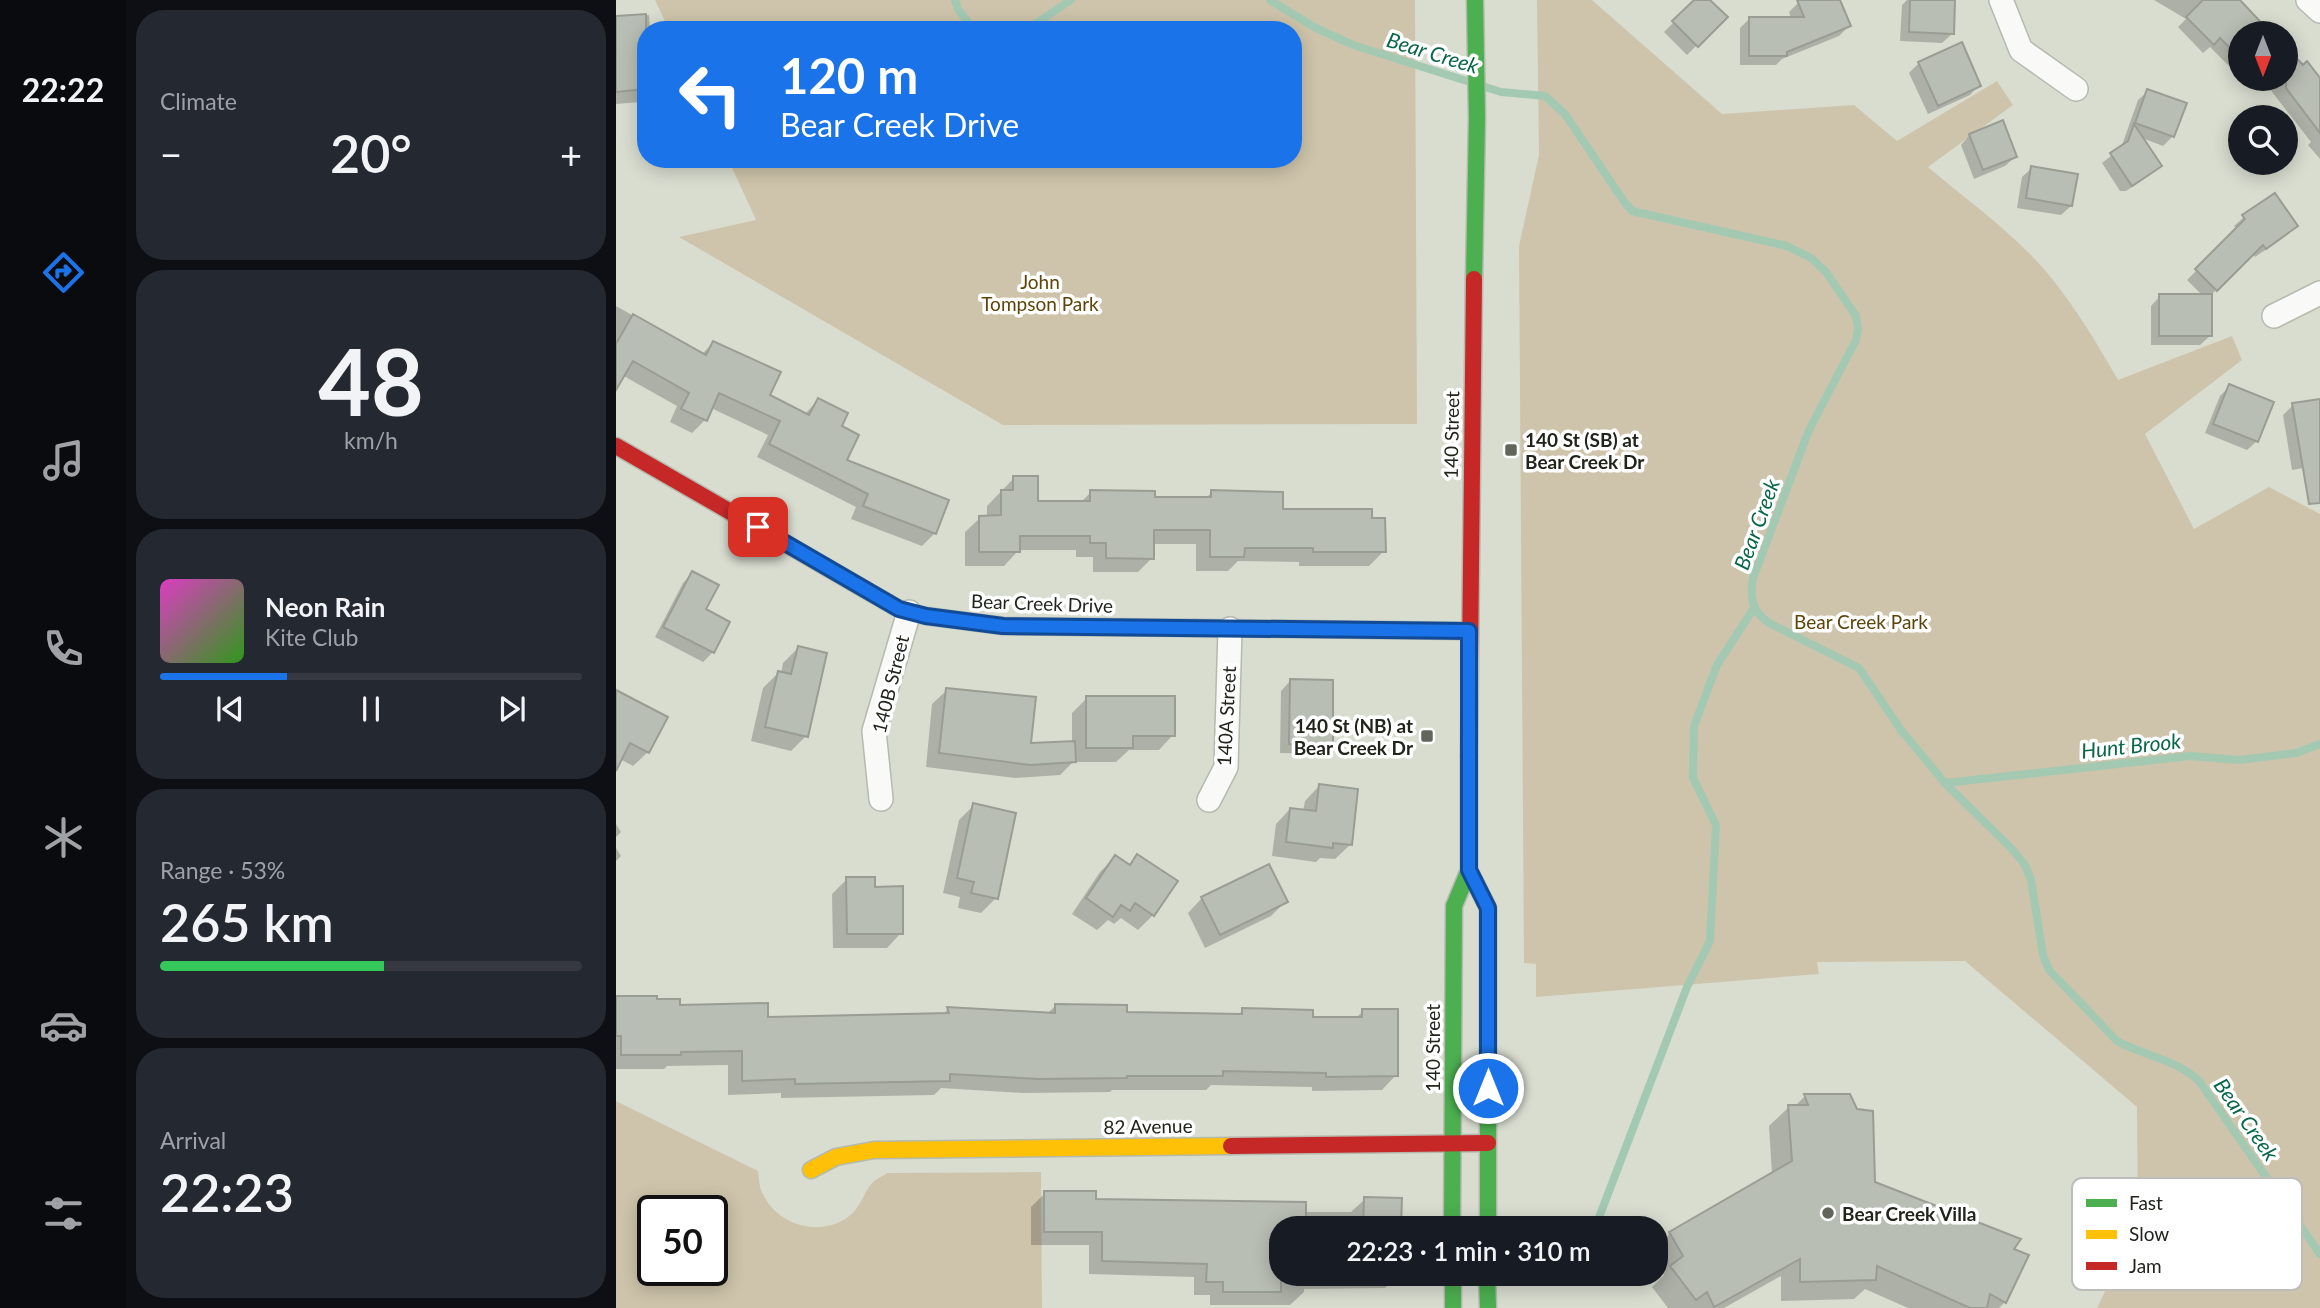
<!DOCTYPE html>
<html lang="en">
<head>
<meta charset="utf-8">
<style>
  :root { --surface:#171b24; --page:#242831; --text:#f1f3f6; --muted:#9ea1a6; --line:#363941; --accent:#1a73e8 }
  body { margin:0; font-family:Lato,sans-serif; background:var(--page); color:var(--text); height:100vh; display:flex; flex-direction:column; font-size:26px; white-space:nowrap }
  * { box-sizing:border-box; margin:0 }
  p { font-size:23px; color:var(--muted) }
  .icon { flex:none; width:38px; height:38px; fill:none; stroke:currentColor; stroke-width:2; stroke-linecap:round; stroke-linejoin:round }
  .map { position:relative; flex:1; overflow:hidden }
  .details { display:flex; flex-direction:column; gap:10px; padding:10px; background:#0d0f14; width:490px }
  .details>* { flex:none }
  .top-card { position:absolute; left:21px; top:21px; width:665px; height:147px; border-radius:28px; box-shadow:0 4px 18px #0003; background:#1a73e8; color:#fff; overflow:hidden }
  .needle { width:46px; rotate:180deg }
  .fabs { position:absolute; left:1612px; top:21px; display:grid; gap:14px }
  .fabs a { display:grid; place-items:center; width:70px; height:70px; border-radius:50%; background:var(--surface); box-shadow:0 4px 18px #0003; font-size:35px }
  .speed { position:absolute; left:21px; top:1195px; display:flex; gap:14px; font-size:35px; font-weight:700; text-align:center }
  .speed>* { display:grid; place-content:center; width:91px; height:91px; border-radius:50%; background:var(--surface); box-shadow:0 4px 18px #0003; line-height:1 }
  .speed .limit { border:4px solid #111; border-radius:10px; background:#fff; color:#111 }
  .pin { position:absolute; display:grid; place-items:center; width:60px; height:60px; color:#fff; margin:-30px; border-radius:14px; box-shadow:0 4px 10px #0006 }
  .me { position:absolute; width:77px; margin:-38px; rotate:0deg; stroke-linejoin:round; filter:drop-shadow(0 0 5px #0008) }
  .turn { display:flex; align-items:center; gap:24px; height:147px; padding:0 28px; font-size:32px }
  .turn .icon { width:91px; height:91px; stroke-width:2.5 }
  .turn b { display:block; font-size:49px; line-height:60px }
  .big { font-size:52px; font-weight:600; line-height:1.1 }
  .details .widget { flex:1; display:flex; flex-direction:column; justify-content:center; gap:10px; min-width:0; padding:0 24px; border-radius:28px; background:var(--page) }
  .details .dial { align-items:center; gap:0 }
  .dial b { font-size:91px; line-height:1 }
  .song { display:flex; align-items:center; gap:21px }
  .cover { width:84px; height:84px; border-radius:10px; background:linear-gradient(135deg,hsl(310 70% 55%),hsl(110 70% 35%)) }
  .played { height:7px; border-radius:4px; background:linear-gradient(90deg,var(--accent) 30%,var(--line) 30%) }
  .keys { display:flex; justify-content:space-around; direction:ltr }
  .heat { display:flex; justify-content:space-between; align-items:center; font-size:38px; direction:ltr }
  .charge { height:10px; border-radius:5px; background:linear-gradient(90deg,#34c759 53%,var(--line) 0) }
  .trip { position:absolute; left:653px; top:1216px; width:399px; height:70px; border-radius:28px; background:var(--surface); box-shadow:0 4px 18px #0003; font-weight:600; line-height:70px; text-align:center }
  main { display:flex; flex:1; min-height:0 }
  .menu { display:flex; flex-direction:column; width:126px; justify-content:space-around; align-items:center; background:#090b0e; color:var(--muted) }
  .menu .icon { width:49px; height:49px }
  .menu .selected { color:var(--accent) }
  .menu b { font-size:32px; color:var(--text) }
  .map>svg:first-child { display:block }
</style>
</head>
<body>
<main>
<nav class="menu">
<b>22:22</b>
<svg class="icon selected" aria-label="directions" viewBox="0 0 24 24"><path d="M12 3l9 9-9 9-9-9zM9 14v-3h6M13 9l2 2-2 2"/></svg>
<svg class="icon" aria-label="music" viewBox="0 0 24 24"><path d="M9 18V5l10-2v13"/><circle cx="6" cy="18" r="3"/><circle cx="16" cy="16" r="3"/></svg>
<svg class="icon" aria-label="phone" viewBox="0 0 24 24"><path d="M5 4h4l2 5-3 2q2 4 5 5l2-3 5 2v4C11 20 4 13 5 4z"/></svg>
<svg class="icon" aria-label="climate" viewBox="0 0 24 24"><path d="M12 3v18M4 7l16 10M4 17L20 7"/></svg>
<svg class="icon" aria-label="car" viewBox="0 0 24 24"><path d="M5 17H2v-5l4-1 3-4h7l3 4 3 1v5h-3M9 17h6M6 11h13"/><circle cx="7" cy="17" r="2"/><circle cx="17" cy="17" r="2"/></svg>
<svg class="icon" aria-label="filters" viewBox="0 0 24 24"><path d="M4 7h16M4 17h16"/><circle cx="9" cy="7" r="2"/><circle cx="15" cy="17" r="2"/></svg>
</nav>
<section class="details">
<div class="widget"><p>Climate</p>
<div class="heat"><a>−</a><b class="big">20°</b><a>+</a></div>
</div>
<div class="widget dial"><b>48</b><p>km/h</p></div>
<div class="widget">
<div class="song"><i class="cover"></i><div><b>Neon Rain</b><p>Kite Club</p></div></div>
<div class="played"></div>
<div class="keys"><svg class="icon" aria-label="previous" viewBox="0 0 24 24"><path d="M18 5L8 12l10 7zM5 5v14"/></svg><svg class="icon" aria-label="pause" viewBox="0 0 24 24"><path d="M8 5v14M16 5v14"/></svg><svg class="icon" aria-label="next" viewBox="0 0 24 24"><path d="M6 5l10 7-10 7zM19 5v14"/></svg></div>
</div>
<div class="widget"><p>Range · 53%</p><b class="big">265 km</b><div class="charge"></div></div>
<div class="widget"><p>Arrival</p><b class="big">22:23</b></div>
</section>
<div class="map">
<svg width="1704" height="1308" viewBox="0 0 1704 1308">
  <rect width="100%" height="100%" fill="#d9ddd0"/>
  <!-- green -->
  <path fill="#cec4ab" fill-rule="evenodd" d="M 39,0 L 799,0 L 801,424 L 387,425 L 63,237 L 140,220 L 112,159 L 677,159 L 677,30 L 53,30 Z
    M 921,0 L 976,0 L 1106,114 L 1238,105 L 1281,141 L 1381,81 L 1397,105 L 1312,167 C 1352,201 1399,234 1433,275 C 1460,308 1481,343 1502,380 L 1616,336 L 1626,360 L 1529,434 L 1578,529 L 1653,487 L 1704,514 L 1704,1308 L 1481,1308 L 1522,1223 L 1521,1107 L 1349,961 L 1201,962 L 1203,974 L 920,997 L 920,964 L 908,963 L 903,246 L 923,155 Z
    M 0,1101 L 142,1171 C 143,1178 143,1186 146,1192 C 160,1225 203,1238 232,1217 C 245,1208 247,1193 257,1182 C 260,1179 267,1176 271,1173 L 425,1172 L 426,1308 L 0,1308 ZM 37,1211 L 96,1211 L 96,1270 L 37,1270 Z"/>
  <!-- shadow -->
  <path fill="#0003" d="M 1080,0 L 1092,0 L 1109,17 L 1071,55 L 1048,32 Z
    M 1189,0 L 1222,0 L 1233,26 L 1223,36 L 1166,59 L 1160,65 L 1124,65 L 1124,28 L 1134,18 L 1175,18 L 1173,12 L 1182,3 Z
    M 1291,0 L 1337,0 L 1336,34 L 1326,43 L 1284,41 L 1286,5 Z
    M 1538,0 L 1621,0 L 1653,33 L 1624,33 L 1624,77 L 1594,47 L 1587,53 L 1562,27 L 1570,19 Z
    M 33,15 L 34,30 L 30,30 L 30,97 L 24,102 L 0,104 L 0,18 Z
    M 1670,50 L 1687,67 L 1691,64 L 1704,81 L 1704,159 L 1692,145 L 1695,142 L 1646,79 L 1670,79 Z
    M 1303,63 L 1363,85 L 1354,95 L 1312,114 L 1293,73 Z
    M 1625,79 L 1644,79 L 1634,88 Z
    M 1532,91 L 1557,136 L 1547,146 L 1526,138 L 1544,165 L 1534,175 L 1510,191 L 1504,191 L 1486,163 L 1505,148 L 1522,100 Z
    M 1354,135 L 1399,157 L 1389,166 L 1358,179 L 1345,145 Z
    M 1416,168 L 1455,206 L 1445,215 L 1401,208 L 1406,177 Z
    M 1628,217 L 1680,226 L 1671,235 L 1639,257 L 1637,253 L 1594,296 L 1594,336 L 1584,345 L 1535,345 L 1535,306 L 1544,296 L 1587,296 L 1571,280 L 1621,230 L 1618,226 Z
    M 0,306 L 86,354 L 97,343 L 152,396 L 188,415 L 202,400 L 223,426 L 228,461 L 319,533 L 306,546 L 235,519 L 240,507 L 141,457 L 152,435 L 95,408 L 89,420 L 76,433 L 54,422 L 61,406 L 6,375 L 0,381 Z
    M 1614,386 L 1641,441 L 1631,450 L 1589,433 L 1604,396 Z
    M 1704,400 L 1704,465 L 1676,470 L 1667,415 L 1677,405 Z
    M 398,478 L 420,503 L 464,503 L 475,492 L 537,499 L 589,499 L 596,492 L 665,511 L 754,520 L 768,551 L 753,566 L 683,566 L 683,562 L 622,561 L 612,571 L 580,571 L 580,544 L 537,544 L 536,558 L 522,572 L 477,572 L 477,557 L 460,557 L 460,550 L 403,550 L 388,566 L 349,566 L 349,532 L 364,518 L 371,517 L 371,506 Z
    M 76,573 L 88,610 L 97,652 L 87,662 L 39,637 L 67,583 Z
    M 182,648 L 190,736 L 175,751 L 135,741 L 147,688 L 162,673 L 165,674 L 167,663 Z
    M 674,681 L 715,744 L 705,754 L 664,753 L 665,691 Z
    M 331,690 L 413,745 L 456,743 L 456,713 L 471,698 L 557,735 L 543,750 L 513,750 L 500,762 L 457,762 L 444,775 L 399,778 L 310,767 L 316,704 Z
    M 0,692 L 32,752 L 17,766 L 4,759 L 0,767 Z
    M 703,786 L 734,845 L 719,859 L 704,858 L 700,862 L 656,856 L 660,824 L 674,809 L 687,811 L 689,801 Z
    M 358,805 L 380,898 L 365,913 L 342,908 L 344,897 L 327,893 L 343,820 Z
    M 0,824 L 5,832 L 0,837 Z
    M 0,848 L 5,856 L 0,861 Z
    M 521,856 L 537,915 L 522,930 L 505,918 L 498,924 L 492,920 L 481,930 L 456,914 L 484,872 L 499,857 L 512,866 Z
    M 231,879 L 257,889 L 285,933 L 271,948 L 217,948 L 216,894 Z
    M 586,898 L 670,901 L 655,916 L 589,948 L 572,913 Z
    M 0,998 L 39,1001 L 63,1007 L 151,1019 L 326,1015 L 332,1009 L 431,1014 L 440,1005 L 509,1014 L 622,1015 L 627,1010 L 695,1019 L 739,1019 L 747,1011 L 780,1075 L 766,1090 L 696,1091 L 696,1087 L 595,1085 L 590,1090 L 496,1090 L 494,1092 L 407,1093 L 325,1088 L 318,1095 L 165,1098 L 165,1093 L 112,1095 L 112,1065 L 51,1066 L 48,1069 L 0,1069 Z
    M 1189,1096 L 1257,1183 L 1396,1250 L 1389,1302 L 1383,1308 L 1292,1308 L 1249,1289 L 1238,1299 L 1165,1301 L 1165,1276 L 1108,1308 L 1052,1308 L 1036,1287 L 1048,1275 L 1040,1261 L 1040,1248 L 1054,1233 L 1156,1174 L 1153,1126 L 1173,1107 L 1178,1107 Z
    M 429,1193 L 478,1201 L 688,1212 L 735,1212 L 749,1199 L 784,1199 L 784,1228 L 665,1228 L 665,1274 L 783,1275 L 769,1288 L 688,1289 L 688,1292 L 674,1305 L 594,1305 L 594,1295 L 578,1295 L 578,1277 L 473,1274 L 473,1245 L 415,1245 L 415,1207 Z"/>
  <g fill="none" stroke-linecap="round" stroke-linejoin="round">
    <!-- stream -->
    <path stroke="#a3c9b3" stroke-width="8" d="M 339,0 L 342,9 L 358,30
      M 654,0 L 700,28 L 737,45 L 854,82
      M 410,30 L 455,0
      M 866,86 L 885,92 L 929,96 L 949,114 L 1009,203 L 1016,211 L 1171,246 L 1195,258 L 1210,272 L 1240,316 L 1242,329 L 1240,340 L 1193,430 L 1137,578 C 1133,599 1137,613 1155,624 L 1243,668 L 1285,730 L 1329,783 L 1396,849 L 1409,865 L 1415,880 L 1427,955 L 1433,970 L 1501,1041 C 1528,1056 1560,1059 1583,1081 L 1704,1254
      M 1329,783 L 1574,756 L 1623,760 L 1680,753 L 1704,744
      M 979,1228 L 1071,987 L 1094,941 L 1100,825 L 1077,778 L 1078,726 L 1101,665 L 1138,608"/>
  </g>
  <!-- building -->
  <path fill="#b9beb4" stroke="#999d94" stroke-width="2" d="M 1078,0 L 1094,0 L 1112,17 L 1082,47 L 1056,21 Z
    M 1181,0 L 1224,0 L 1235,26 L 1171,52 L 1171,56 L 1133,56 L 1133,17 L 1188,17 Z
    M 1294,0 L 1339,0 L 1338,34 L 1293,32 Z
    M 1587,0 L 1624,0 L 1655,33 L 1624,33 L 1624,58 L 1604,38 L 1598,45 L 1570,17 Z
    M 30,14 L 30,89 L 0,92 L 0,16 Z
    M 1346,42 L 1365,86 L 1322,106 L 1302,62 Z
    M 1670,47 L 1687,65 L 1691,61 L 1704,78 L 1704,133 L 1670,88 Z
    M 1531,89 L 1571,103 L 1558,137 L 1519,123 Z
    M 1387,120 L 1401,157 L 1367,170 L 1353,134 Z
    M 1518,124 L 1546,166 L 1516,186 L 1494,153 L 1512,141 Z
    M 1415,166 L 1462,174 L 1456,206 L 1410,198 Z
    M 1659,193 L 1682,226 L 1650,249 L 1647,245 L 1601,291 L 1579,269 L 1629,219 L 1626,215 Z
    M 1543,294 L 1596,294 L 1596,336 L 1543,336 Z
    M 17,314 L 90,355 L 97,341 L 165,372 L 154,395 L 193,415 L 202,398 L 232,413 L 226,426 L 243,435 L 231,460 L 333,500 L 320,534 L 247,506 L 252,494 L 153,444 L 164,421 L 103,393 L 91,421 L 65,409 L 73,393 L 17,361 L 0,390 L 0,344 Z
    M 1613,384 L 1658,402 L 1642,442 L 1597,424 Z
    M 1704,399 L 1704,503 L 1693,504 L 1676,403 Z
    M 397,476 L 422,476 L 422,501 L 474,501 L 474,490 L 539,491 L 539,497 L 595,497 L 595,490 L 667,492 L 667,509 L 756,509 L 756,518 L 769,518 L 770,552 L 697,552 L 697,548 L 629,548 L 628,557 L 594,557 L 594,530 L 538,530 L 538,559 L 490,558 L 490,543 L 474,543 L 474,536 L 404,536 L 404,552 L 363,552 L 363,516 L 385,515 L 385,490 L 397,490 Z
    M 76,571 L 103,585 L 90,609 L 114,622 L 98,653 L 47,627 Z
    M 182,646 L 211,653 L 192,737 L 149,727 L 162,671 L 175,674 Z
    M 674,679 L 717,680 L 717,745 L 673,744 Z
    M 330,688 L 420,697 L 415,743 L 459,741 L 460,762 L 414,765 L 323,753 Z
    M 0,690 L 52,717 L 33,753 L 14,743 L 0,771 Z
    M 470,696 L 559,696 L 559,736 L 517,736 L 517,748 L 470,748 Z
    M 703,784 L 742,789 L 736,845 L 717,843 L 717,848 L 670,842 L 674,808 L 700,811 Z
    M 357,803 L 400,813 L 382,899 L 355,893 L 358,882 L 341,878 Z
    M 521,854 L 562,881 L 538,916 L 519,903 L 514,911 L 505,905 L 497,917 L 470,898 L 499,855 L 514,865 Z
    M 653,864 L 672,902 L 604,935 L 585,897 Z
    M 230,877 L 259,877 L 259,887 L 287,886 L 287,934 L 231,934 Z
    M 0,996 L 41,996 L 41,999 L 64,999 L 64,1005 L 152,1003 L 152,1017 L 333,1013 L 331,1007 L 439,1013 L 439,1004 L 511,1005 L 511,1012 L 626,1014 L 626,1008 L 697,1010 L 697,1017 L 746,1017 L 746,1009 L 782,1009 L 782,1076 L 710,1077 L 710,1073 L 607,1071 L 607,1076 L 511,1076 L 511,1078 L 423,1079 L 334,1074 L 334,1081 L 179,1084 L 179,1079 L 126,1081 L 126,1051 L 65,1052 L 65,1055 L 5,1055 L 5,1036 L 0,1036 Z
    M 1188,1094 L 1234,1094 L 1241,1109 L 1257,1111 L 1259,1182 L 1405,1239 L 1398,1249 L 1413,1255 L 1390,1303 L 1374,1294 L 1371,1308 L 1354,1308 L 1261,1266 L 1260,1280 L 1184,1282 L 1184,1259 L 1098,1307 L 1091,1292 L 1080,1300 L 1054,1266 L 1067,1256 L 1053,1232 L 1176,1161 L 1172,1105 L 1192,1105 Z
    M 428,1191 L 480,1191 L 480,1199 L 690,1202 L 690,1228 L 665,1228 L 665,1292 L 607,1292 L 607,1282 L 590,1282 L 591,1264 L 486,1261 L 486,1232 L 428,1232 Z
    M 748,1197 L 786,1198 L 785,1228 L 747,1228 Z"/>
  <g fill="none" stroke-linecap="round" stroke-linejoin="round">
    <!-- street casing -->
    <g stroke="#b5b9ae" stroke-width="26">
      <path id="street" d="M 1385,0 L 1405,50 L 1460,89
        M 1692,0 L 1704,11
        M 1658,316 L 1704,293
        M 265,799 L 258,731 L 293,612
        M 593,800 L 610,767 L 614,629"/>
    </g>
    <!-- fast casing -->
    <g stroke="#b5b9ae" stroke-width="19">
      <path id="fast" d="M 858,279 L 861,118 L 859,0
        M 236,582 L 283,609 L 310,616 L 387,626 L 579,628
        M 853,870 L 872,908 L 872,1228
        M 836,1228 L 838,906 L 853,870 L 853,756
        M 837,1274 L 837,1308
        M 871,1274 L 872,1308"/>
    </g>
    <!-- slow casing -->
    <g stroke="#b5b9ae" stroke-width="19">
      <path id="slow" d="M 579,628 L 853,631
        M 195,1170 L 220,1157 L 258,1150 L 615,1146"/>
    </g>
    <!-- jam casing -->
    <g stroke="#b5b9ae" stroke-width="19">
      <path id="jam" d="M 0,446 L 236,582
        M 853,756 L 858,279
        M 615,1146 L 872,1143"/>
    </g>
    <!-- street -->
    <use href="#street" stroke="#f9faf8" stroke-width="23"/>
    <!-- fast -->
    <use href="#fast" stroke="#4caf50" stroke-width="16"/>
    <!-- slow -->
    <use href="#slow" stroke="#ffc107" stroke-width="16"/>
    <!-- jam -->
    <use href="#jam" stroke="#c62828" stroke-width="16"/>
  </g>
  <g fill="none" stroke-linecap="round" stroke-linejoin="round">
    <!-- route casing -->
    <g stroke="#114b97" stroke-width="18">
      <path id="route" d="M 142,527 L 283,609 L 310,616 L 387,626 L 853,631 L 853,870 L 872,908 L 872,1088"/>
    </g>
    <!-- route -->
    <use href="#route" stroke="#1a73e8" stroke-width="12"/>
  </g>
  <!-- markers -->
  <g fill="#61655a" stroke="#fff" stroke-width="2.5">
    <rect x="888" y="443" width="14" height="14" rx="3.5"/>
    <rect x="804" y="729" width="14" height="14" rx="3.5"/>
    <circle cx="1212" cy="1213" r="7"/>
  </g>
  <g text-anchor="middle" dominant-baseline="central" stroke-width="7" stroke-linejoin="round" paint-order="stroke">
    <!-- park labels -->
    <g font-size="19" fill="#5d4409" stroke="#fff">
      <text x="424" y="281">John<tspan x="424" dy="22">Tompson Park</tspan></text>
      <text x="1245" y="621">Bear Creek Park</text>
    </g>
    <!-- street labels -->
    <g font-size="19" fill="#21241b" stroke="#fff">
      <text transform="translate(835 435) rotate(-89)">140 Street</text>
      <text transform="translate(426 603) rotate(2)">Bear Creek Drive</text>
      <text transform="translate(274 684) rotate(-76)">140B Street</text>
      <text transform="translate(610 716) rotate(-87)">140A Street</text>
      <text transform="translate(816 1048) rotate(-90)">140 Street</text>
      <text transform="translate(532 1126) rotate(-1)">82 Avenue</text>
    </g>
    <!-- poi labels -->
    <g font-size="19" font-weight="bold" fill="#21241b" stroke="#fff" text-anchor="start">
      <text x="909" y="439">140 St (SB) at<tspan x="909" dy="22">Bear Creek Dr</tspan></text>
      <text x="797" y="725" text-anchor="end">140 St (NB) at<tspan x="797" dy="22">Bear Creek Dr</tspan></text>
      <text x="1226" y="1213">Bear Creek Villa</text>
    </g>
    <!-- water labels -->
    <g font-size="21" font-style="italic" fill="#086746" stroke="#fff">
      <text transform="translate(817 52) rotate(17)">Bear Creek</text>
      <text transform="translate(1140 524) rotate(-70)">Bear Creek</text>
      <text transform="translate(1515 745) rotate(-6)">Hunt Brook</text>
      <text transform="translate(1631 1119) rotate(55)">Bear Creek</text>
    </g>
  </g>
  <!-- legend -->
  <rect x="1456" y="1178" width="230" height="112" rx="10" fill="#fff" stroke="#bcbdbb" stroke-width="2"/>
  <rect x="1470" y="1199" width="31" height="8" fill="#4caf50"/>
  <rect x="1470" y="1230" width="31" height="9" fill="#ffc107"/>
  <rect x="1470" y="1262" width="31" height="8" fill="#c62828"/>
  <g font-size="19" fill="#21241b">
    <text x="1513" y="1210">Fast</text>
    <text x="1513" y="1241">Slow</text>
    <text x="1513" y="1273">Jam</text>
  </g>
</svg>
<div class="fabs">
<a><svg class="needle" viewBox="-14 -14 28 28"><path d="M0-13l5 13h-10z" fill="#e53935"/><path d="M0 13l5-13h-10z" fill="#9ea1a6"/></svg></a>
<a><svg class="icon" aria-label="search" viewBox="0 0 24 24"><circle cx="10" cy="10" r="6"/><path d="M15 15l6 6"/></svg></a>
</div>
<div class="speed"><div class="limit">50</div></div>
<div class="pin" style="left:142px;top:527px;background:#d93025"><svg class="icon" aria-label="arrive" viewBox="0 0 24 24"><path d="M6 21V4h12l-3 4 3 4H6"/></svg></div>
<svg class="me" style="left:872px;top:1088px" viewBox="-20 -20 40 40"><circle r="17" fill="#1a73e8" stroke="#fff" stroke-width="3"/><path d="M0-11L8 9 0 5-8 9z" fill="#fff"/></svg>
<div class="trip">22:23 · 1 min · 310 m</div>
<div class="top-card">
<div class="turn"><svg class="icon" aria-label="left" viewBox="0 0 24 24"><path d="M17 20v-9H6M10 6l-5 5 5 5"/></svg><div><b>120 m</b>Bear Creek Drive</div></div>
</div>
</div>
</main>
</body>
</html>
